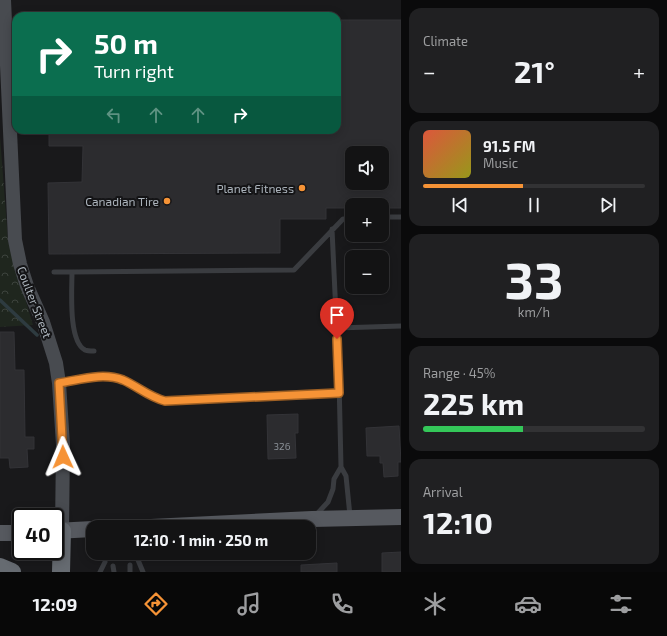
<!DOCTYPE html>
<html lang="en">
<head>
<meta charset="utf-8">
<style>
  :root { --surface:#131314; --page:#202022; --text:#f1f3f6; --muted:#9d9ea0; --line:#323234; --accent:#f69336 }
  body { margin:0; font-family:"Exo 2",sans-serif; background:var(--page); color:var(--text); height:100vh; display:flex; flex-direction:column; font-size:15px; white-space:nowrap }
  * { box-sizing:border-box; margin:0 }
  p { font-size:13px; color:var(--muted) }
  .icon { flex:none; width:22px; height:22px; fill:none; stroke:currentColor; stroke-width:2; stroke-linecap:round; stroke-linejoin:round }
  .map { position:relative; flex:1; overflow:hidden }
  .panel { display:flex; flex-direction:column; gap:8px; padding:8px; background:#0a0a0b; width:266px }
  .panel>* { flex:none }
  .guide { position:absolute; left:12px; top:12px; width:329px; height:122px; border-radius:12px; box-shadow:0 2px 10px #0003,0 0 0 1px var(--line); background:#0b6e4f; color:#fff; overflow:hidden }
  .controls { position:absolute; left:345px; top:146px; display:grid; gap:8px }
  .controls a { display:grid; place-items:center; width:44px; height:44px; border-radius:8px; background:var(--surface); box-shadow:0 2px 10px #0003,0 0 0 1px var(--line); font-size:20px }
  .speed { position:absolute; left:12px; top:508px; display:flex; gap:8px; font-size:20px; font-weight:700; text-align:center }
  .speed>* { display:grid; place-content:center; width:52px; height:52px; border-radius:50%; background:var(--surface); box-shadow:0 2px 10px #0003,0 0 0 1px var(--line); line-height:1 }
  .speed .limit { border:2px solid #111; border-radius:6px; background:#fff; color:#111 }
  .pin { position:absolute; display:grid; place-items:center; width:34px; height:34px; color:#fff; margin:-41px -17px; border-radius:50% 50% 50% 0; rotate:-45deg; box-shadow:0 0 4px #0007 }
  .pin .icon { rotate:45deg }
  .me { position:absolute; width:44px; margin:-22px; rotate:359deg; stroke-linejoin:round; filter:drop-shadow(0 0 3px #0008) }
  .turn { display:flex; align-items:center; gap:14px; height:84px; padding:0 16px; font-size:18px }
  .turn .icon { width:52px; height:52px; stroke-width:2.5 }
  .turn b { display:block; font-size:28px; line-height:34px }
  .lanes { display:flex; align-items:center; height:38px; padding:0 16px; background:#0003; justify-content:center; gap:20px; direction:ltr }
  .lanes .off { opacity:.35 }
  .big { font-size:30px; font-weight:700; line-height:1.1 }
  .panel .widget { flex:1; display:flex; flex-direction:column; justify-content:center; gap:6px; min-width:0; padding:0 14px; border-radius:12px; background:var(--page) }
  .panel .dial { align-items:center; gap:0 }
  .dial b { font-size:52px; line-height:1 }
  .song { display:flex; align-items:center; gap:12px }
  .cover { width:48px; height:48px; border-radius:6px; background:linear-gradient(135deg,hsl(10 70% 55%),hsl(60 70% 35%)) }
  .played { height:4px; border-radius:2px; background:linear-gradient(90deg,var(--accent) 45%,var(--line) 45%) }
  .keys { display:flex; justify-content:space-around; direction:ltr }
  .heat { display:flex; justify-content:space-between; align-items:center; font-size:22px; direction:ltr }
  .charge { height:6px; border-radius:3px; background:linear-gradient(90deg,#34c759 45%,var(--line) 0) }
  .trip { position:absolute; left:86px; top:520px; width:230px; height:40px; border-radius:12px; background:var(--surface); box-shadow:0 2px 10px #0003,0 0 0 1px var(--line); font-weight:700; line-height:40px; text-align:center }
  .tabs { display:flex; height:64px; justify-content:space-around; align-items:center; background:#080808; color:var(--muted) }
  .tabs .icon { width:28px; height:28px }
  .tabs .selected { color:var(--accent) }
  .tabs b { font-size:18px; color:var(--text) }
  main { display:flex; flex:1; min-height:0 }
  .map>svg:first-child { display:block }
</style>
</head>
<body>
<main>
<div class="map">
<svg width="401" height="572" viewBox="0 0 401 572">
  <defs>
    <pattern id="park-crowns" width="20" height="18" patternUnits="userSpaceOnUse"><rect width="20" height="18" fill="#1f261e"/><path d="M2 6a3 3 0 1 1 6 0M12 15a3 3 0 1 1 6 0" fill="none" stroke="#3d433d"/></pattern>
  </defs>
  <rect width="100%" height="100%" fill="#19191b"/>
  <!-- park -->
  <path fill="url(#park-crowns)" d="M 0,136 L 8,241 L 33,325 L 0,327 Z"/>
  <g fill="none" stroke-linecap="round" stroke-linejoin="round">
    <!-- stream -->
    <path stroke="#2e3b40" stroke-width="3.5" d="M 0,300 L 37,335"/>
  </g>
  <!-- building -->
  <path fill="#2c2c2f" stroke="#333337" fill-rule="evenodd" d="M 337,20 L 401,20 L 401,208 L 382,208 L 382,205 L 352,205 L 352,208 L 326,208 L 326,219 L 280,219 L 280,253 L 49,254 L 48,183 L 82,182 L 83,146 L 49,146 L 49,130 L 337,130 ZM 352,153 L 382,153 L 382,183 L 352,183 Z
    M 0,332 L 14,332 L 15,370 L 24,370 L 25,437 L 34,437 L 34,449 L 27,449 L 28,467 L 10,468 L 9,458 L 0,458 Z
    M 298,414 L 298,433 L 295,433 L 296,458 L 268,459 L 267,415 Z
    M 399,426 L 401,462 L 398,462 L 398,476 L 384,477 L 383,463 L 380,463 L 380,456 L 367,456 L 366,428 Z
    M 401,552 L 401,572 L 382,572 L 382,553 Z
    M 337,563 L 337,572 L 301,572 L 301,565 Z"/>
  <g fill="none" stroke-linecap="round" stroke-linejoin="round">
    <!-- lane -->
    <path stroke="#3a3c40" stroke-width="5" d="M 382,217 L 401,217
      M 332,229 L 339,379 L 341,467 L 346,476 L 350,516
      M 54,272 L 72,272
      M 337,328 L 401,326
      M 94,351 C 91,351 87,351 85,350 C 68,341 72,290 72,272 L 294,270 L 343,219 L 352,219
      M 60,383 C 80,380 103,372 122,380 C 137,386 149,397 165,401 L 339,393
      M 316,515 L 328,502 L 333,489 L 334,479 L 341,467
      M 138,560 L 143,572
      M 113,566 L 114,572
      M 100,572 L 105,562
      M 130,572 L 130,565"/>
    <!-- secondary -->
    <path stroke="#484b50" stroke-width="14" d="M 4,0 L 15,240 L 20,264 L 27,286 L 43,322 L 56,363 L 59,383 L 63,445 L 62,531"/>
    <!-- primary -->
    <path stroke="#56595f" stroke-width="16" d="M 151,527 L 312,519 L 401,517
      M 55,531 L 93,529
      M 0,533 L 21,533"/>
    <!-- highway -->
    <path stroke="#666b71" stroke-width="18" d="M 0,567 L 12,572
      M 61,572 L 62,531"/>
  </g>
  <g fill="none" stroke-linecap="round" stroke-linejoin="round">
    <!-- route casing -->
    <g stroke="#a06023" stroke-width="10">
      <path id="route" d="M 63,457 L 59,383 C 79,380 103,372 123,380 C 137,386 149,397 165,401 L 339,393 L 337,339"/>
    </g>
    <!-- route -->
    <use href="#route" stroke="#f69336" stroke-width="7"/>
  </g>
  <!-- markers -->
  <g fill="#f69336" stroke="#141416" stroke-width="1.5">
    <circle cx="302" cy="188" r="4"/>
    <circle cx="167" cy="201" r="4"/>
  </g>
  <g text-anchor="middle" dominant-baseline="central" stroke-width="4" stroke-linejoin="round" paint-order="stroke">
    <!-- number labels -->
    <g font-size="10" fill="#8a9097">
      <text x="282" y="446">326</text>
    </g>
    <!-- poi labels -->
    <g font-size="12" fill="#abb3bb" stroke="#141416" text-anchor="end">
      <text x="294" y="188">Planet Fitness</text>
      <text x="159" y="201">Canadian Tire</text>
    </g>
    <!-- street labels -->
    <g font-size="12" fill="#abb3bb" stroke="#141416">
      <text transform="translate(35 302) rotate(69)">Coulter Street</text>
    </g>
  </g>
</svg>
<div class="controls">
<a><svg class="icon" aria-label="sound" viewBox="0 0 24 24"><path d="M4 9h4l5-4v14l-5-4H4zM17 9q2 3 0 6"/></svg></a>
<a>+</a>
<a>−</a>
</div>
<div class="speed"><div class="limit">40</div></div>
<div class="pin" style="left:337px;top:339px;background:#d93025"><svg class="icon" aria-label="arrive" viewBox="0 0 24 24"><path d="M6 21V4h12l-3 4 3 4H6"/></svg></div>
<svg class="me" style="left:63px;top:457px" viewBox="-20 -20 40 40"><path d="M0-17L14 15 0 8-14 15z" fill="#f69336" stroke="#fff" stroke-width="4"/></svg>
<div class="trip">12:10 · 1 min · 250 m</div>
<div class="guide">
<div class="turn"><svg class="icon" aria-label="right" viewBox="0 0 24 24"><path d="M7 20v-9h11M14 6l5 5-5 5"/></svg><div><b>50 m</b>Turn right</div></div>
<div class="lanes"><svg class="icon off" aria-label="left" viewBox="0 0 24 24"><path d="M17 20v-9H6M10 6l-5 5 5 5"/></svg><svg class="icon off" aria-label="ahead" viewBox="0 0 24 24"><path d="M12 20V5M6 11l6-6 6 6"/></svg><svg class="icon off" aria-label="ahead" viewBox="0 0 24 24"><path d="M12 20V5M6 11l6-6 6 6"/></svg><svg class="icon" aria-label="right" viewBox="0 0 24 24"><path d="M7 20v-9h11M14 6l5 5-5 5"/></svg></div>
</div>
</div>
<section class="panel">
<div class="widget"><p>Climate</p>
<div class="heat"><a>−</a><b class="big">21°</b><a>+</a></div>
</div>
<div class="widget">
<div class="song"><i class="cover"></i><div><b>91.5 FM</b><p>Music</p></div></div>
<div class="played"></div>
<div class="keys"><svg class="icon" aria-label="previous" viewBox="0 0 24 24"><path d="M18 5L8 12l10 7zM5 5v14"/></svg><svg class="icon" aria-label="pause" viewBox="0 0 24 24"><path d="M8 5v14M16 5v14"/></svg><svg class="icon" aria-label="next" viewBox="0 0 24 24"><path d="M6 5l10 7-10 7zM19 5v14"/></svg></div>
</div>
<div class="widget dial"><b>33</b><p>km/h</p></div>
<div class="widget"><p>Range · 45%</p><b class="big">225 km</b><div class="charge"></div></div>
<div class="widget"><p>Arrival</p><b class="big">12:10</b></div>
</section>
</main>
<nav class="tabs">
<b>12:09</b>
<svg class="icon selected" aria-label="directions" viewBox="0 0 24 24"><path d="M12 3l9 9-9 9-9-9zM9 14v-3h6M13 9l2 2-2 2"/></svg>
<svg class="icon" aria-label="music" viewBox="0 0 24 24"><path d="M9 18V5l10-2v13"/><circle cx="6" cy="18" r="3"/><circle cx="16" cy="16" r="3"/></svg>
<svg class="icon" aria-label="phone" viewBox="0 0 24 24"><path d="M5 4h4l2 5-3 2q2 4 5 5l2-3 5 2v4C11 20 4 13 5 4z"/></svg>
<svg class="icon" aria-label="climate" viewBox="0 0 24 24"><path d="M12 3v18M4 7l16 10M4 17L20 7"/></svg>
<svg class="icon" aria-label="car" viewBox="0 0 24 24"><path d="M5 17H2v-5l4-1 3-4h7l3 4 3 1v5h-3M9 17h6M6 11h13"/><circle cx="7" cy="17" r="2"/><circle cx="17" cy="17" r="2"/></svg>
<svg class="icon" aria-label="filters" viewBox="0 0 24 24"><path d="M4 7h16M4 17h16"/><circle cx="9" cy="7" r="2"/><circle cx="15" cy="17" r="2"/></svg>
</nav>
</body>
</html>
